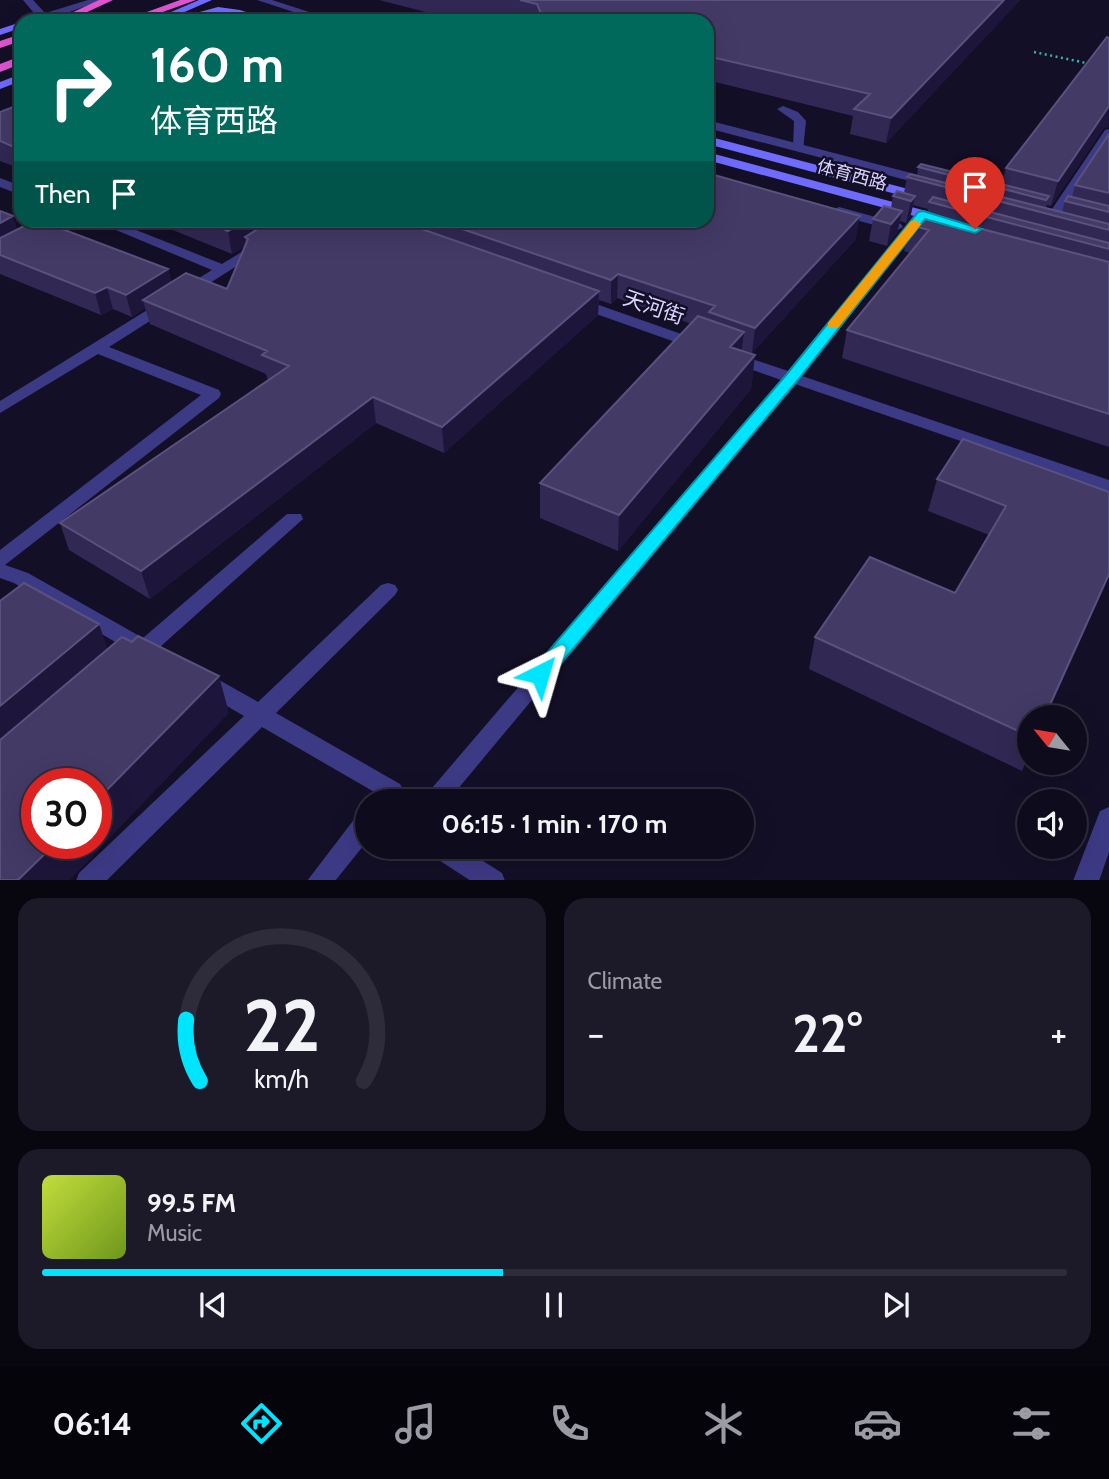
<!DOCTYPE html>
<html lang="en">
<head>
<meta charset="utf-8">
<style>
  :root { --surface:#0e0b1c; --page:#1c1929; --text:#f1f3f6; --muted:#9b9ba3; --line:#2e2b3b; --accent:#00e5ff }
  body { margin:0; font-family:Cabin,"Noto Sans SC",sans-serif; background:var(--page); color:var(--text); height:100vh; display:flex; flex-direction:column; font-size:26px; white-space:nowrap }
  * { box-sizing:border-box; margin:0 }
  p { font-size:23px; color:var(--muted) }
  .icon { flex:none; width:38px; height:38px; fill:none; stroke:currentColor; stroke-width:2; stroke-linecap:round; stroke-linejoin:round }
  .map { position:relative; height:880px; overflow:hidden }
  .panel { display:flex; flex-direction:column; gap:18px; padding:18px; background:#08060f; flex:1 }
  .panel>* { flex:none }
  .banner { position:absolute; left:14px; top:14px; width:700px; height:214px; border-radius:21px; box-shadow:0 7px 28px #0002,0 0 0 2px var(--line); background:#00695c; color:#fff; overflow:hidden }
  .needle { width:46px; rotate:300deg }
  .fabs { position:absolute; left:1017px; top:705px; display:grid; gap:14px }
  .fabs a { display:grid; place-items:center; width:70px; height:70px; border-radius:50%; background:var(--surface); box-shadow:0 7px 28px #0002,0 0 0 2px var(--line); font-size:35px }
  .speed { position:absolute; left:21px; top:768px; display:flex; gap:14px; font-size:35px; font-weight:700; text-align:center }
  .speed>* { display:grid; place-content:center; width:91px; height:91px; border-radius:50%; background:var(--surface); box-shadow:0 7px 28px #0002,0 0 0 2px var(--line); line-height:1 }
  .speed .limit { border:10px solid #d22; background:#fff; color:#111 }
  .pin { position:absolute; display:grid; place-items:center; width:60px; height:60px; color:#fff; margin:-72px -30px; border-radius:50% 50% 50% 0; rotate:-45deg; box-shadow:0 0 7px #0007 }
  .pin .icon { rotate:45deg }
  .me { position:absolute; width:77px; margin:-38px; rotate:40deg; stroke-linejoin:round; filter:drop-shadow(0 0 5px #0008) }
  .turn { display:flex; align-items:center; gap:24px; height:147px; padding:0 21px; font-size:32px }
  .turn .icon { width:91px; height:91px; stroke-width:2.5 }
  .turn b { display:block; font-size:49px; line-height:60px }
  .then { display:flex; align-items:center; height:66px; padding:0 21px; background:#0003; gap:14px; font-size:26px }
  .big { font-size:52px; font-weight:700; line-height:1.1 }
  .panel .tile { flex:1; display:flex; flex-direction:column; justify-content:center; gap:10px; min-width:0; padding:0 24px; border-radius:21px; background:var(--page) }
  .panel .dial { align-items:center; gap:0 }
  .dial svg { height:182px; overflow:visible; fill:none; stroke:var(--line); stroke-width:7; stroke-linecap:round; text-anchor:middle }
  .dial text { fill:var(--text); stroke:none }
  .song { display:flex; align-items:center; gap:21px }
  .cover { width:84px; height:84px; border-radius:10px; background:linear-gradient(135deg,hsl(70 70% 55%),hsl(80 70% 35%)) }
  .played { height:7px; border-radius:4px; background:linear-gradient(90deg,var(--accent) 45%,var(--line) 45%) }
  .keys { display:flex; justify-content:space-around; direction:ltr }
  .heat { display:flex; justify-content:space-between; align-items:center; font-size:38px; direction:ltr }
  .panel .tiles { flex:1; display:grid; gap:18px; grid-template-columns:1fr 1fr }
  .tile:last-child { grid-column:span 2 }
  .trip { position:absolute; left:355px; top:789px; width:399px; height:70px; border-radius:35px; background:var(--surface); box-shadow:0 7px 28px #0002,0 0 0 2px var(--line); font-weight:700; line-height:70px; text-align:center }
  .tab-bar { display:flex; height:112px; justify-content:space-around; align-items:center; background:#06040b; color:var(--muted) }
  .tab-bar .icon { width:49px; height:49px }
  .tab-bar .active { color:var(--accent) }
  .tab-bar b { font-size:32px; color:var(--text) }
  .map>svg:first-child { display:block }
</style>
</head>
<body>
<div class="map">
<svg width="1109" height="881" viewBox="0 0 1109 881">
  <rect width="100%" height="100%" fill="#130f26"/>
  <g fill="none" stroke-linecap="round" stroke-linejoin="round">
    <!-- path -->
    <path stroke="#2fb8b0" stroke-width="2.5" stroke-dasharray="2 3.5" stroke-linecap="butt" d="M 1034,52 L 1091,64"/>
    <!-- service -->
    <path fill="#3d3a85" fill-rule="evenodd" d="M 783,106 L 798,112 L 806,121 L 803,151 L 793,148 L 794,121 L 777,109 Z"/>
    <!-- minor -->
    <path fill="#3d3a85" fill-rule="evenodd" d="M 23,0 L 33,0 L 47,15 L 47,19 L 39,19 Z
      M 257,0 L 272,0 L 337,21 L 321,21 Z
      M 707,120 L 934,179 L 935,182 L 929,186 L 707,128 Z
      M 0,178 L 21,186 L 21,195 L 0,187 Z
      M 839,207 L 901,224 L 903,227 L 896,231 L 834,214 L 832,211 Z
      M 923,211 L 928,212 L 928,218 L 802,376 L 1109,480 L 1109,492 L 795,384 L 447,802 L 420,802 L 781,380 L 725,360 L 723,357 L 725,354 L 737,354 L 788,371 L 918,212 Z
      M 58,220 L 75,220 L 0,261 L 0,251 Z
      M 92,220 L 111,220 L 222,264 L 253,245 L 263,245 L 265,248 L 109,347 L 219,390 L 221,394 L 219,398 L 5,565 L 28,573 L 143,638 L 287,514 L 301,514 L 303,519 L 160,647 L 163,653 L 160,659 L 137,663 L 129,661 L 126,655 L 129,650 L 14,583 L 0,578 L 0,550 L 201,395 L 98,354 L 0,413 L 0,401 L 212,270 Z
      M 576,297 L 704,342 L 706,345 L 704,348 L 692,348 L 571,305 L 568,302 L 571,299 Z
      M 388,583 L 395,585 L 398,590 L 395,595 L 276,713 L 400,784 L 404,791 L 398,802 L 371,802 L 376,793 L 262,727 L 106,881 L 76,881 L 79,873 L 244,716 L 196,688 L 193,682 L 196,676 L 204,673 L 212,676 L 258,702 L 381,585 Z
      M 1109,807 L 1109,852 L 1099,881 L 1073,881 L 1100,811 Z
      M 368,811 L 368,840 L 335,881 L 307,881 L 359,813 Z
      M 428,847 L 461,847 L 502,873 L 505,881 L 471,881 L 431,855 Z"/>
    <!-- tertiary -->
    <path fill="#3d3a85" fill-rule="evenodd" d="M 88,0 L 103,0 L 44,21 L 33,21 L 39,15 Z
      M 1109,129 L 1109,142 L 1052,230 L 1050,233 L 1040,233 L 1038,230 L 1105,130 Z"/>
    <!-- secondary -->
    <path fill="#6f6bff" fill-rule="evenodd" d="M 199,0 L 212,0 L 164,21 L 150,21 Z
      M 218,7 L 240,10 L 274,21 C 252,21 217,3 199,21 L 189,21 L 196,13 Z
      M 43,14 L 48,17 L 47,19 L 26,21 Z
      M 21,22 L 21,28 L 0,35 L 0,29 Z
      M 21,74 L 21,81 L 0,89 L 0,82 Z
      M 707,136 L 931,195 L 933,198 L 926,202 L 707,144 Z
      M 707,152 L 945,216 L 947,219 L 940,223 L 707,160 Z"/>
    <!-- trunk -->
    <path fill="#e055d1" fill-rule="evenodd" d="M 99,0 L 113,0 L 68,21 L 54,21 Z
      M 180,0 L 196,0 L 138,21 L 122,21 Z
      M 21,34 L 21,41 L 0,48 L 0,41 Z
      M 21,56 L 21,64 L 0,72 L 0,64 Z"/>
  </g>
  <!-- wall -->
  <path fill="#312854" d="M 379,0 L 1020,0 L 886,143 L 850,134 L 853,116 L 707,80 L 707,21 L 515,21 L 496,17 L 453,19 Z
    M 21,104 L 21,169 L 0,161 L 0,112 Z
    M 1103,129 L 1051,206 L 1047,205 L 1046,208 L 1062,212 L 1065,201 L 1072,197 L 1075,185 L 1109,134 L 1109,447 L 842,358 L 847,330 L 910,253 L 904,251 L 910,225 L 926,215 L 928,209 L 913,205 L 910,218 L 906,223 L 900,221 L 897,233 L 887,246 L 869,241 L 873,219 L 891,208 L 893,196 L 904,193 L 907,177 L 917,176 L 918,167 L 1001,184 L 1006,168 Z
    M 0,211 L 17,229 L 168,269 L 171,282 L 227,289 L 244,247 L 232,254 L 148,220 L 707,220 L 856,239 L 752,353 L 742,350 L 755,355 L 751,389 L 618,551 L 540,518 L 540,483 L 692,324 L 617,298 L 611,304 L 599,300 L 598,315 L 444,453 L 376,423 L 150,599 L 69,550 L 60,523 L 268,381 L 266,374 L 150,324 L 145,308 L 132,317 L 113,309 L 101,315 L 0,274 Z
    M 937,479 L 1109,492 L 1029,718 L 1029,754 L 1022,771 L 809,669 L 815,637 L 955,593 L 989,535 L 928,511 Z"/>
  <!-- shaded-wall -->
  <path fill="#1d163a" d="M 1004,0 L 1020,0 L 886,143 L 891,118 Z
    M 1109,106 L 1109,127 L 1103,129 L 1051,206 L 1058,181 Z
    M 915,196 L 910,218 L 906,223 L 911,201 Z
    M 902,211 L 897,233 L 887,246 L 891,224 Z
    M 13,216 L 20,237 L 0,248 L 0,223 Z
    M 860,216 L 856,239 L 752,353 L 755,328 Z
    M 245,220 L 287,220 L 248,239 L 245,237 L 246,246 L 232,254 L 228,231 Z
    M 168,269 L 173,291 L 143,300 L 145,308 L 132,317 L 126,295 Z
    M 618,274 L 617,298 L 611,304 L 611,280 Z
    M 107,287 L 113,309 L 101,315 L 95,293 Z
    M 599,291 L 598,315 L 444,453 L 442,427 Z
    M 744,332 L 740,366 L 730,347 Z
    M 755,355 L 751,389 L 618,551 L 619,515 Z
    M 373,397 L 376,423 L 150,599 L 141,571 Z
    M 1109,574 L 1109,577 L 1046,718 L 1044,718 Z
    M 99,624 L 112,661 L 0,757 L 0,706 Z
    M 219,676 L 229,713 L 70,880 L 18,880 L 55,844 L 96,844 L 96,801 Z"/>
  <!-- building -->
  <path fill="#433a66" stroke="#5a527e" stroke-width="2" d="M 520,0 L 1004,0 L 891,118 L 854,109 L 870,94 L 707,56 L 707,21 L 556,21 L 543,18 L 537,4 Z
    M 1107,37 L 1109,38 L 1109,106 L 1058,181 L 1006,168 Z
    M 21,104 L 21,150 L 0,141 L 0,112 Z
    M 1109,134 L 1109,193 L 1075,185 Z
    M 921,164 L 1049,196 L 1046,200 L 918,167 Z
    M 707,173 L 860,216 L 755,328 L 709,312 L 715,306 L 618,274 L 611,280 L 436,220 L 707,220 Z
    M 910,174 L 1109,224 L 1109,230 L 907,177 Z
    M 897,191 L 915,196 L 911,201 L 893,196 Z
    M 1068,196 L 1109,206 L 1109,212 L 1065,201 Z
    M 933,197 L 1109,243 L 1109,249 L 929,202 Z
    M 884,206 L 902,211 L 891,224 L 873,219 Z
    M 0,211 L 13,216 L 0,223 Z
    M 920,213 L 1109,262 L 1109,414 L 847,330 L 929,230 L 910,225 Z
    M 202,220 L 245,220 L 228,231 Z
    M 272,220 L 396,220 L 599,291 L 442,427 L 373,397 L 141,571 L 60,523 L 289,366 L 262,355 L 267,351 L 143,300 L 186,273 L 227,289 L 248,239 L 245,237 Z
    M 41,221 L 168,269 L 126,295 L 107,287 L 95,293 L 0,255 L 0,238 L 30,223 L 34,224 Z
    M 698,316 L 744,332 L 730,347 L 755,355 L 619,515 L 540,483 Z
    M 963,439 L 1109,492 L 1109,574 L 1044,718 L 1029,718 L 1029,736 L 815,637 L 870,557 L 955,593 L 1006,506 L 937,479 Z
    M 24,583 L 99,624 L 0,706 L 0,601 Z
    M 138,636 L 219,676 L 96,801 L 96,784 L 37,784 L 37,844 L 55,844 L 18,880 L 0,880 L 0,740 L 122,637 L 132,642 Z"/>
  <!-- route -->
  <path fill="#00e5ff" stroke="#0095a6" stroke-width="2" d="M 923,211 L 982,229 L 975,233 L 925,219 L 797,381 L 547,680 L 540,682 L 533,680 L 530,674 L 533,669 L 786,375 L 918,212 Z"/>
  <!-- slow -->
  <path fill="#f59e0b" d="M 915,220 L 921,224 L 919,227 L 838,328 L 828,328 L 828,323 L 911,221 Z"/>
  <g text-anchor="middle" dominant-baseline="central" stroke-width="5" stroke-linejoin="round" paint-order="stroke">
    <!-- far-street labels -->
    <g font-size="18" fill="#d9d4ff" stroke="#130f26">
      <text transform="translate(852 175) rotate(15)">体育西路</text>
    </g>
    <!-- street labels -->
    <g font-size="21" fill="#d9d4ff" stroke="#130f26">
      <text transform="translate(654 307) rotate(19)">天河街</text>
    </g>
  </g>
</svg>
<div class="fabs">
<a><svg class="needle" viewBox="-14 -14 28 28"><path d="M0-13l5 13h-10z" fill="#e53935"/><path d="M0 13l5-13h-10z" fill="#9b9ba3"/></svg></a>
<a><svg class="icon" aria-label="sound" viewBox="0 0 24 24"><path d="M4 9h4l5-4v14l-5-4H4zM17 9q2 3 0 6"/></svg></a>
</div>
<div class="speed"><div class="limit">30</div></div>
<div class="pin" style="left:975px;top:229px;background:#d93025"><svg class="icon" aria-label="arrive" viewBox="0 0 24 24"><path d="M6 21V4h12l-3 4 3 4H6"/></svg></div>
<svg class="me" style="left:540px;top:674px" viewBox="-20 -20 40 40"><path d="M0-17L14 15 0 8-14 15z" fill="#00e5ff" stroke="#fff" stroke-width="4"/></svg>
<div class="trip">06:15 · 1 min · 170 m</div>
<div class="banner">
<div class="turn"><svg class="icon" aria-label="right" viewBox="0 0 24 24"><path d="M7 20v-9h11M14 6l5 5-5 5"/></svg><div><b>160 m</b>体育西路</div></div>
<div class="then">Then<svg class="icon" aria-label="arrive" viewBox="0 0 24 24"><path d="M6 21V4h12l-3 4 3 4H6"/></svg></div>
</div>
</div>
<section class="panel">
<div class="tiles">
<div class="tile dial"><svg viewBox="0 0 100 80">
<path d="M14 69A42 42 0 1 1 86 69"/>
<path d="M14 69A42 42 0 0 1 8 42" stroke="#00e5ff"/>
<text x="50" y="56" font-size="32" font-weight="700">22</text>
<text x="50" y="72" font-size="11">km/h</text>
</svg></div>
<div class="tile"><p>Climate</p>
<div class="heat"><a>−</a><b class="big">22°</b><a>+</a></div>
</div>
<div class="tile">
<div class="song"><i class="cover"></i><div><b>99.5 FM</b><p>Music</p></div></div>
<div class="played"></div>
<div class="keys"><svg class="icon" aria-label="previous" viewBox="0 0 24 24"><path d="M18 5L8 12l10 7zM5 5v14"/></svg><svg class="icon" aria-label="pause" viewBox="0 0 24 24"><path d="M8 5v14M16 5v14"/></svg><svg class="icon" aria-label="next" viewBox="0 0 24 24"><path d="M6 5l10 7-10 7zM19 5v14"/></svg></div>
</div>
</div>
</section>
<nav class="tab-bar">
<b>06:14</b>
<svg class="icon active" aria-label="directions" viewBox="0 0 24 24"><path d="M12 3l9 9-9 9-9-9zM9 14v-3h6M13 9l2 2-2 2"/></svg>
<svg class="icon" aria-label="music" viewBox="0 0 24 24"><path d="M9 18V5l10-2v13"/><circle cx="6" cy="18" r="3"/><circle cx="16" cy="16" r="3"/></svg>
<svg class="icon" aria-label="phone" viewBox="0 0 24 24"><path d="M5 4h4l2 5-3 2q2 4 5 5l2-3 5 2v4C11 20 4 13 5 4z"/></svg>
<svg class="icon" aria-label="climate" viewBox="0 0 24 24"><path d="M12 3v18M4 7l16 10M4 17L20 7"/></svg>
<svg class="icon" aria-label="car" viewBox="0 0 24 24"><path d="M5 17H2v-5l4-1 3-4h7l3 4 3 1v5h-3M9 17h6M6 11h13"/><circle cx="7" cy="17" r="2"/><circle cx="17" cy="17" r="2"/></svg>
<svg class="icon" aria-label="filters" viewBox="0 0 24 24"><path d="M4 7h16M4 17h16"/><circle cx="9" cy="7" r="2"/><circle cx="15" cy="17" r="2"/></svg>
</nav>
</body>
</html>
